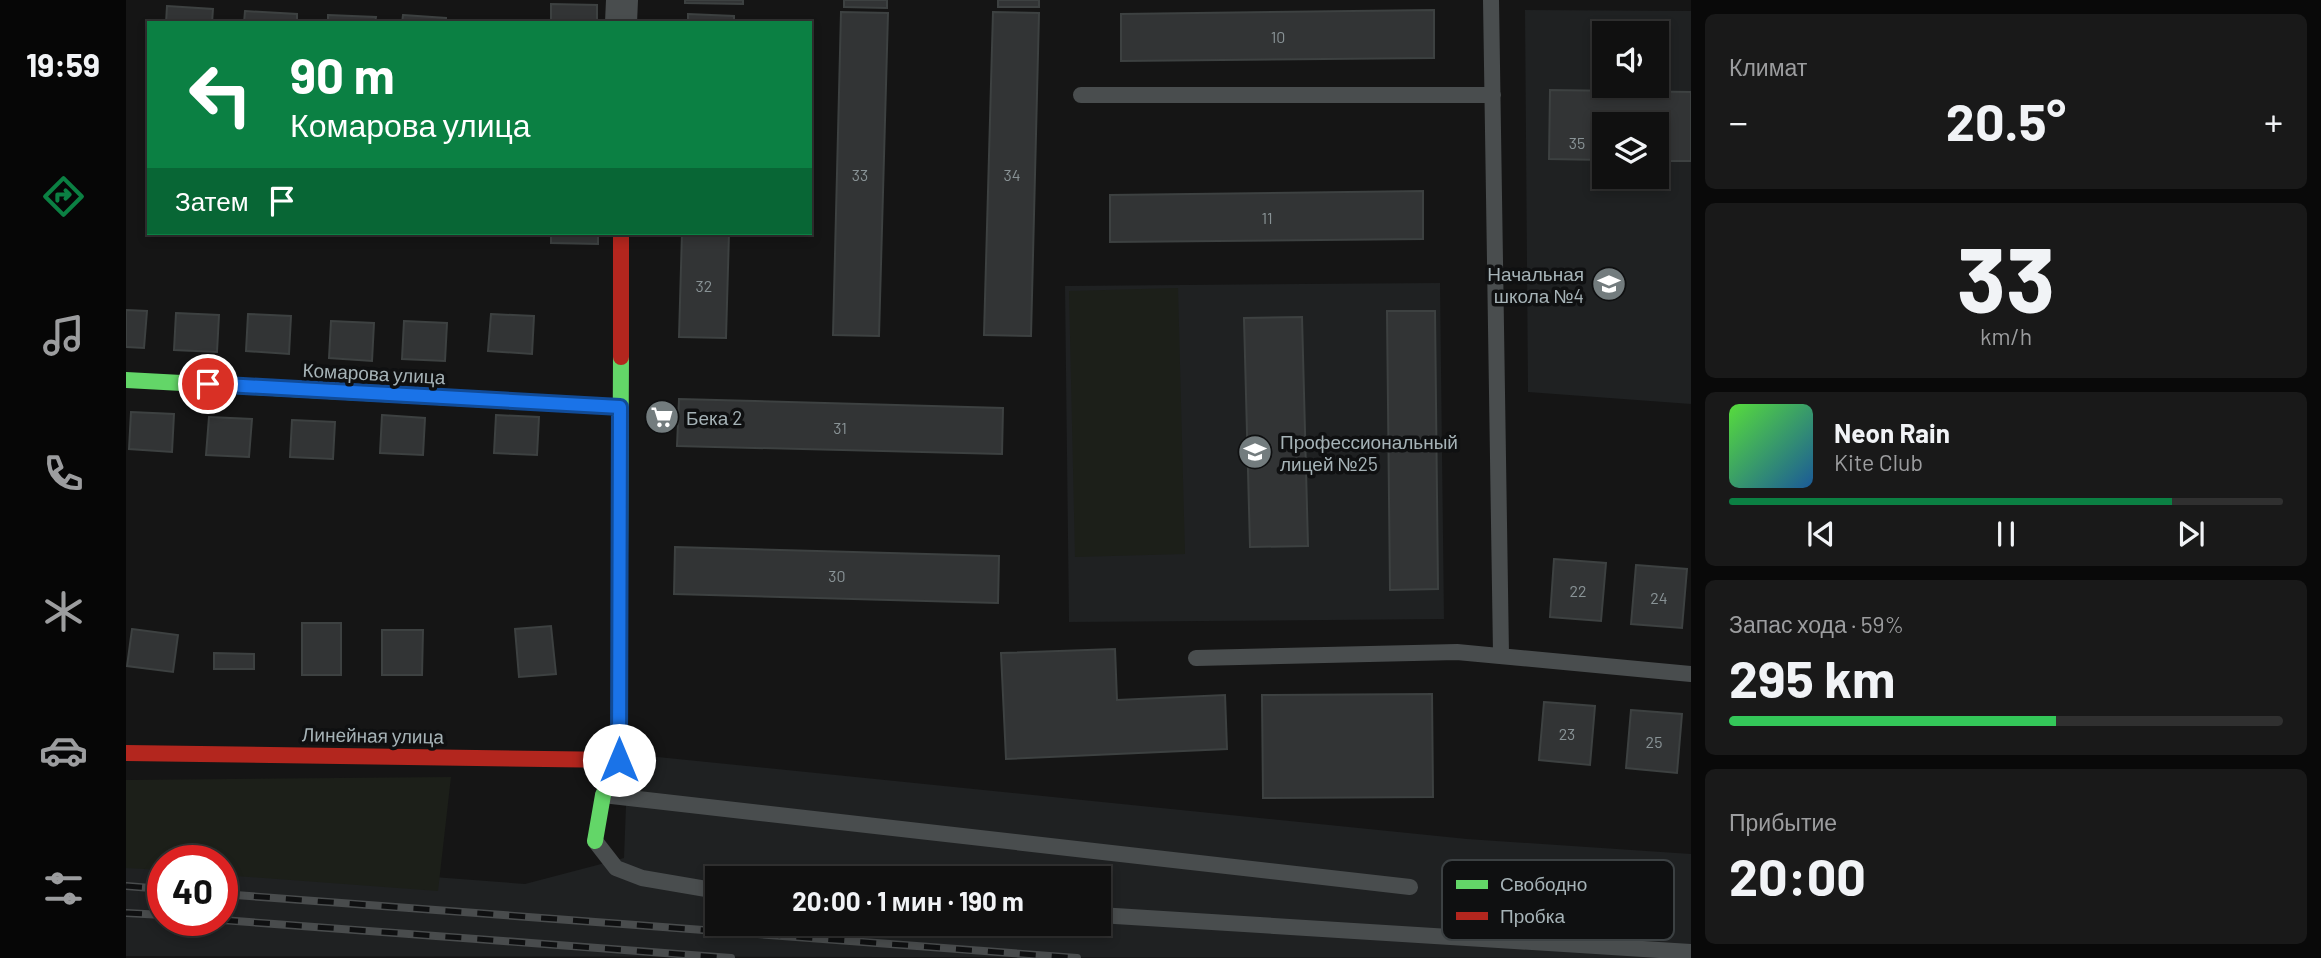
<!DOCTYPE html>
<html lang="ru">
<head>
<meta charset="utf-8">
<style>
  :root { --surface:#101010; --page:#191919; --text:#f1f3f6; --muted:#9c9d9f; --line:#303030; --accent:#0b8043 }
  body { margin:0; font-family:Barlow,sans-serif; background:var(--page); color:var(--text); height:100vh; display:flex; flex-direction:column; font-size:26px; white-space:nowrap }
  * { box-sizing:border-box; margin:0 }
  p { font-size:23px; color:var(--muted) }
  .icon { flex:none; width:38px; height:38px; fill:none; stroke:currentColor; stroke-width:2; stroke-linecap:round; stroke-linejoin:round }
  .map { position:relative; flex:1; overflow:hidden }
  .drawer { display:flex; flex-direction:column; gap:14px; padding:14px; background:#090909; width:630px }
  .drawer>* { flex:none }
  .guide { position:absolute; left:21px; top:21px; width:665px; height:214px; border-radius:0px; box-shadow:0 4px 10px #0003,0 0 0 2px var(--line); background:#0b8043; color:#fff; overflow:hidden }
  .controls { position:absolute; left:1466px; top:21px; display:grid; gap:14px }
  .controls a { display:grid; place-items:center; width:77px; height:77px; border-radius:0px; background:var(--surface); box-shadow:0 4px 10px #0003,0 0 0 2px var(--line); font-size:35px }
  .speed { position:absolute; left:21px; top:845px; display:flex; gap:14px; font-size:35px; font-weight:700; text-align:center }
  .speed>* { display:grid; place-content:center; width:91px; height:91px; border-radius:50%; background:var(--surface); box-shadow:0 4px 10px #0003,0 0 0 2px var(--line); line-height:1 }
  .speed .limit { border:10px solid #d22; background:#fff; color:#111 }
  .pin { position:absolute; display:grid; place-items:center; width:60px; height:60px; color:#fff; margin:-30px; border:4px solid #fff; border-radius:50%; box-shadow:0 2px 7px #0007 }
  .me { position:absolute; width:77px; margin:-38px; rotate:0deg; stroke-linejoin:round; filter:drop-shadow(0 0 5px #0008) }
  .turn { display:flex; align-items:center; gap:24px; height:147px; padding:0 28px; font-size:32px }
  .turn .icon { width:91px; height:91px; stroke-width:2.5 }
  .turn b { display:block; font-size:49px; line-height:60px }
  .then { display:flex; align-items:center; height:66px; padding:0 28px; background:#0003; gap:14px; font-size:26px }
  .big { font-size:52px; font-weight:700; line-height:1.1 }
  .drawer .card { flex:1; display:flex; flex-direction:column; justify-content:center; gap:10px; min-width:0; padding:0 24px; border-radius:10px; background:var(--page) }
  .drawer .dial { align-items:center; gap:0 }
  .dial b { font-size:91px; line-height:1 }
  .song { display:flex; align-items:center; gap:21px }
  .cover { width:84px; height:84px; border-radius:10px; background:linear-gradient(135deg,hsl(110 70% 55%),hsl(210 70% 35%)) }
  .played { height:7px; border-radius:4px; background:linear-gradient(90deg,var(--accent) 80%,var(--line) 80%) }
  .keys { display:flex; justify-content:space-around; direction:ltr }
  .heat { display:flex; justify-content:space-between; align-items:center; font-size:38px; direction:ltr }
  .charge { height:10px; border-radius:5px; background:linear-gradient(90deg,#34c759 59%,var(--line) 0) }
  .trip { position:absolute; left:579px; top:866px; width:406px; height:70px; border-radius:0px; background:var(--surface); box-shadow:0 4px 10px #0003,0 0 0 2px var(--line); font-weight:700; line-height:70px; text-align:center }
  main { display:flex; flex:1; min-height:0 }
  .menu { display:flex; flex-direction:column; width:126px; justify-content:space-around; align-items:center; background:#060606; color:var(--muted) }
  .menu .icon { width:49px; height:49px }
  .menu .selected { color:var(--accent) }
  .menu b { font-size:32px; color:var(--text) }
  .map>svg:first-child { display:block }
</style>
</head>
<body>
<main>
<nav class="menu">
<b>19:59</b>
<svg class="icon selected" aria-label="directions" viewBox="0 0 24 24"><path d="M12 3l9 9-9 9-9-9zM9 14v-3h6M13 9l2 2-2 2"/></svg>
<svg class="icon" aria-label="music" viewBox="0 0 24 24"><path d="M9 18V5l10-2v13"/><circle cx="6" cy="18" r="3"/><circle cx="16" cy="16" r="3"/></svg>
<svg class="icon" aria-label="phone" viewBox="0 0 24 24"><path d="M5 4h4l2 5-3 2q2 4 5 5l2-3 5 2v4C11 20 4 13 5 4z"/></svg>
<svg class="icon" aria-label="climate" viewBox="0 0 24 24"><path d="M12 3v18M4 7l16 10M4 17L20 7"/></svg>
<svg class="icon" aria-label="car" viewBox="0 0 24 24"><path d="M5 17H2v-5l4-1 3-4h7l3 4 3 1v5h-3M9 17h6M6 11h13"/><circle cx="7" cy="17" r="2"/><circle cx="17" cy="17" r="2"/></svg>
<svg class="icon" aria-label="filters" viewBox="0 0 24 24"><path d="M4 7h16M4 17h16"/><circle cx="9" cy="7" r="2"/><circle cx="15" cy="17" r="2"/></svg>
</nav>
<div class="map">
<svg width="1565" height="958" viewBox="0 0 1565 958">
  <rect width="100%" height="100%" fill="#151515"/>
  <!-- built -->
  <path fill="#1f2122" fill-rule="evenodd" d="M 1399,10 L 1565,11 L 1565,404 L 1402,392 ZM 1479,33 L 1531,33 L 1531,86 L 1479,86 ZM 1479,124 L 1531,124 L 1531,177 L 1479,177 Z
    M 1314,283 L 1318,619 L 943,622 L 939,286 Z
    M 502,754 L 1341,839 L 1565,854 L 1565,958 L 0,956 L 0,854 L 399,884 L 498,858 ZM 37,861 L 96,861 L 96,920 L 37,920 ZM 592,878 L 973,878 L 973,924 L 592,924 Z"/>
  <!-- grass -->
  <path fill="#1c1f19" d="M 1052,288 L 1059,554 L 949,557 L 943,291 Z
    M 325,777 L 312,891 L 96,875 L 96,861 L 37,861 L 37,870 L 0,868 L 0,780 Z"/>
  <!-- building -->
  <path fill="#323435" stroke="#3d4141" stroke-width="2" d="M 559,0 L 617,0 L 617,4 L 559,3 Z
    M 718,0 L 761,0 L 761,8 L 718,7 Z
    M 872,0 L 913,0 L 913,7 L 872,7 Z
    M 425,4 L 471,5 L 471,23 L 425,23 Z
    M 41,6 L 87,9 L 86,23 L 40,23 Z
    M 1308,10 L 1308,58 L 995,61 L 995,14 Z
    M 119,11 L 171,14 L 171,23 L 118,23 Z
    M 715,12 L 762,13 L 753,336 L 707,335 Z
    M 867,12 L 913,13 L 905,336 L 858,335 Z
    M 562,14 L 608,16 L 608,23 L 562,23 Z
    M 202,15 L 250,17 L 249,23 L 202,23 Z
    M 277,15 L 320,18 L 320,23 L 276,23 Z
    M 1424,90 L 1565,92 L 1565,161 L 1531,161 L 1531,124 L 1479,124 L 1479,160 L 1423,159 Z
    M 1297,191 L 1297,239 L 984,242 L 984,195 Z
    M 425,233 L 472,233 L 472,244 L 425,243 Z
    M 556,233 L 603,233 L 600,338 L 553,337 Z
    M 0,310 L 21,311 L 18,348 L 0,347 Z
    M 1261,311 L 1309,311 L 1312,589 L 1264,590 Z
    M 50,313 L 93,315 L 91,352 L 48,350 Z
    M 122,314 L 165,316 L 163,354 L 120,351 Z
    M 365,314 L 408,316 L 406,354 L 362,351 Z
    M 1176,317 L 1182,546 L 1124,547 L 1118,318 Z
    M 205,321 L 248,323 L 246,361 L 203,358 Z
    M 278,321 L 321,323 L 319,361 L 276,359 Z
    M 553,399 L 877,408 L 876,454 L 551,446 Z
    M 5,412 L 48,414 L 46,452 L 3,449 Z
    M 256,415 L 299,418 L 297,455 L 254,453 Z
    M 370,415 L 413,417 L 411,455 L 368,453 Z
    M 83,417 L 126,419 L 123,457 L 80,455 Z
    M 166,420 L 209,422 L 207,459 L 164,457 Z
    M 549,547 L 873,556 L 872,603 L 548,594 Z
    M 1428,559 L 1480,563 L 1475,621 L 1424,617 Z
    M 1510,565 L 1561,569 L 1556,628 L 1505,624 Z
    M 176,623 L 215,623 L 215,675 L 176,675 Z
    M 425,626 L 430,674 L 393,677 L 389,629 Z
    M 6,629 L 52,635 L 47,672 L 1,666 Z
    M 256,630 L 297,630 L 296,675 L 256,675 Z
    M 989,649 L 991,700 L 1099,695 L 1101,749 L 880,759 L 875,653 Z
    M 88,653 L 128,654 L 128,669 L 88,669 Z
    M 1306,694 L 1307,797 L 1137,798 L 1136,695 Z
    M 1418,702 L 1469,706 L 1464,765 L 1413,760 Z
    M 1505,710 L 1556,714 L 1551,773 L 1500,768 Z"/>
  <g fill="none" stroke-linecap="round" stroke-linejoin="round">
    <!-- lane -->
    <path stroke="#494d4e" stroke-width="16" d="M 1365,0 L 1375,654
      M 955,95 L 1367,95
      M 1070,658 L 1331,652 L 1565,674
      M 477,795 L 1284,887
      M 469,841 L 490,868 L 516,878 L 592,891
      M 973,915 L 1565,952"/>
    <!-- street -->
    <path stroke="#494d4e" stroke-width="32" d="M 495,23 L 496,0"/>
    <!-- fast -->
    <path stroke="#63d668" stroke-width="16" d="M 0,380 L 494,407
      M 469,841 L 477,795 L 493,760 L 495,357"/>
    <!-- jam -->
    <path stroke="#b3261e" stroke-width="16" d="M 495,357 L 495,233
      M 0,753 L 493,760"/>
    <!-- rail casing -->
    <g stroke="#494c4d" stroke-width="8">
      <path id="rail" d="M 0,886 L 37,889
        M 96,894 L 951,958
        M 0,913 L 37,915
        M 96,920 L 605,958"/>
    </g>
    <!-- rail -->
    <use href="#rail" stroke="#0f1011" stroke-width="5" stroke-dasharray="16" stroke-linecap="butt"/>
  </g>
  <g fill="none" stroke-linecap="round" stroke-linejoin="round">
    <!-- route casing -->
    <g stroke="#114b97" stroke-width="18">
      <path id="route" d="M 82,384 L 494,407 L 493,760"/>
    </g>
    <!-- route -->
    <use href="#route" stroke="#1a73e8" stroke-width="12"/>
  </g>
  <!-- icons -->
  <defs>
    <g id="school-disc" transform="scale(1.75)"><circle r="9.5" fill="#737c7e" stroke="#0f1011"/><path d="M0-5L7-2L0 1L-7-2ZM-4 1L0 2.5L4 1V4Q0 6-4 4Z" fill="#fff"/></g>
    <g id="supermarket-disc" transform="scale(1.75)"><circle r="9.5" fill="#737c7e" stroke="#0f1011"/><path d="M-6-5.5h2.5l.6 2H6L4.5 2H-2.5L-4.4-4H-6ZM-1.5 3.2a1.3 1.3 0 1 0 .1 0ZM3 3.2a1.3 1.3 0 1 0 .1 0Z" fill="#fff"/></g>
    <g id="university-disc" transform="scale(1.75)"><circle r="9.5" fill="#737c7e" stroke="#0f1011"/><path d="M0-5L7-2L0 1L-7-2ZM-4 1L0 2.5L4 1V4Q0 6-4 4Z" fill="#fff"/></g>
  </defs>
  <g fill-rule="evenodd">
    <use href="#school-disc" x="1483" y="284"/>
    <use href="#supermarket-disc" x="536" y="417"/>
    <use href="#university-disc" x="1129" y="452"/>
  </g>
  <g text-anchor="middle" dominant-baseline="central" stroke-width="7" stroke-linejoin="round" paint-order="stroke">
    <!-- number labels -->
    <g font-size="16" fill="#899396">
      <text x="1152" y="36">10</text>
      <text x="1451" y="142">35</text>
      <text x="734" y="174">33</text>
      <text x="886" y="174">34</text>
      <text x="1141" y="217">11</text>
      <text x="578" y="285">32</text>
      <text x="714" y="427">31</text>
      <text x="711" y="575">30</text>
      <text x="1452" y="590">22</text>
      <text x="1533" y="597">24</text>
      <text x="1441" y="733">23</text>
      <text x="1528" y="741">25</text>
    </g>
    <!-- poi labels -->
    <g font-size="19" fill="#a6b3b7" stroke="#0f1011" text-anchor="start">
      <text x="1458" y="273" text-anchor="end">Начальная<tspan x="1458" dy="22">школа №4</tspan></text>
      <text x="560" y="417">Бека 2</text>
      <text x="1154" y="441">Профессиональный<tspan x="1154" dy="22">лицей №25</tspan></text>
    </g>
    <!-- street labels -->
    <g font-size="19" fill="#a6b3b7" stroke="#0f1011">
      <text transform="translate(248 373) rotate(3)">Комарова улица</text>
      <text transform="translate(247 735) rotate(1)">Линейная улица</text>
    </g>
  </g>
  <!-- legend -->
  <rect x="1316" y="860" width="232" height="80" rx="10" fill="#0f1011" stroke="#3c4143" stroke-width="2"/>
  <rect x="1330" y="880" width="32" height="9" fill="#63d668"/>
  <rect x="1330" y="912" width="32" height="8" fill="#b3261e"/>
  <g font-size="19" fill="#a6b3b7">
    <text x="1374" y="891">Свободно</text>
    <text x="1374" y="923">Пробка</text>
  </g>
</svg>
<div class="controls">
<a><svg class="icon" aria-label="sound" viewBox="0 0 24 24"><path d="M4 9h4l5-4v14l-5-4H4zM17 9q2 3 0 6"/></svg></a>
<a><svg class="icon" aria-label="layers" viewBox="0 0 24 24"><path d="M12 4l9 5-9 5-9-5zM3 14l9 5 9-5"/></svg></a>
</div>
<div class="speed"><div class="limit">40</div></div>
<div class="pin" style="left:82px;top:384px;background:#d93025"><svg class="icon" aria-label="arrive" viewBox="0 0 24 24"><path d="M6 21V4h12l-3 4 3 4H6"/></svg></div>
<svg class="me" style="left:493px;top:760px" viewBox="-20 -20 40 40"><circle r="19" fill="#fff"/><path d="M0-13L10 11 0 6-10 11z" fill="#1a73e8"/></svg>
<div class="trip">20:00 · 1 мин · 190 m</div>
<div class="guide">
<div class="turn"><svg class="icon" aria-label="left" viewBox="0 0 24 24"><path d="M17 20v-9H6M10 6l-5 5 5 5"/></svg><div><b>90 m</b>Комарова улица</div></div>
<div class="then">Затем<svg class="icon" aria-label="arrive" viewBox="0 0 24 24"><path d="M6 21V4h12l-3 4 3 4H6"/></svg></div>
</div>
</div>
<section class="drawer">
<div class="card"><p>Климат</p>
<div class="heat"><a>−</a><b class="big">20.5°</b><a>+</a></div>
</div>
<div class="card dial"><b>33</b><p>km/h</p></div>
<div class="card">
<div class="song"><i class="cover"></i><div><b>Neon Rain</b><p>Kite Club</p></div></div>
<div class="played"></div>
<div class="keys"><svg class="icon" aria-label="previous" viewBox="0 0 24 24"><path d="M18 5L8 12l10 7zM5 5v14"/></svg><svg class="icon" aria-label="pause" viewBox="0 0 24 24"><path d="M8 5v14M16 5v14"/></svg><svg class="icon" aria-label="next" viewBox="0 0 24 24"><path d="M6 5l10 7-10 7zM19 5v14"/></svg></div>
</div>
<div class="card"><p>Запас хода · 59%</p><b class="big">295 km</b><div class="charge"></div></div>
<div class="card"><p>Прибытие</p><b class="big">20:00</b></div>
</section>
</main>
</body>
</html>
